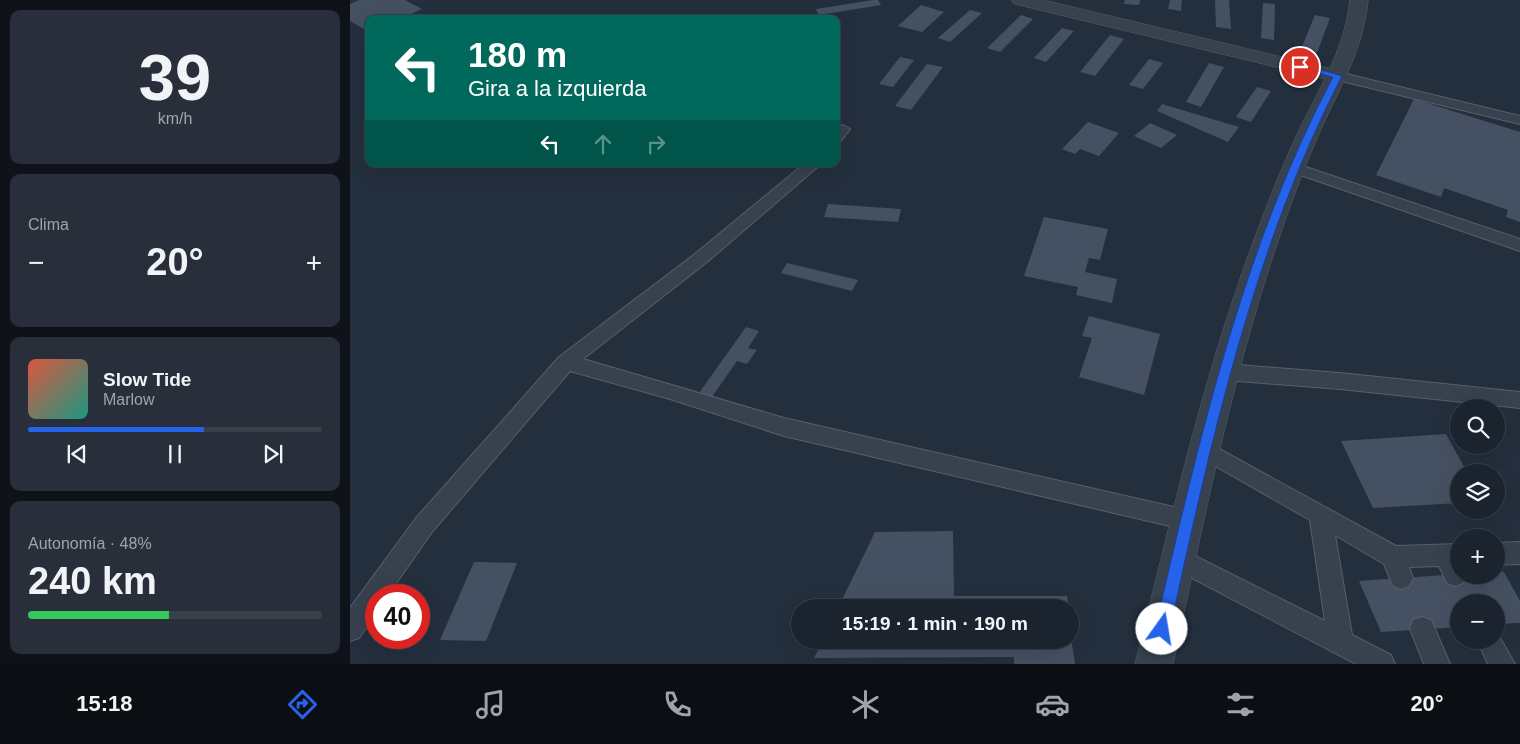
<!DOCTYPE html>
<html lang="es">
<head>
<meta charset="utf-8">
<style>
  :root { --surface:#1b232e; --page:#282f3a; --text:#f1f3f6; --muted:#a0a4aa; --line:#39404a; --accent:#2563eb }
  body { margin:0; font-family:Arial,sans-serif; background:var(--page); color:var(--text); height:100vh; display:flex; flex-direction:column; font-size:19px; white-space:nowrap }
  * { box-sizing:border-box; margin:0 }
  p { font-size:16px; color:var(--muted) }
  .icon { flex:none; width:28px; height:28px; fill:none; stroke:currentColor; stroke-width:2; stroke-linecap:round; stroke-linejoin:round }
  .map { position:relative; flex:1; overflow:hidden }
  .panel { display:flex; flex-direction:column; gap:10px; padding:10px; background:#0f1319; width:350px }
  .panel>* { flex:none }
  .top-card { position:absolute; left:15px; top:15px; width:475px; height:152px; border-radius:10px; box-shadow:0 5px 20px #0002,0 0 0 1px var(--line); background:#00695c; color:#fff; overflow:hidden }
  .controls { position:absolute; left:1100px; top:399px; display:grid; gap:10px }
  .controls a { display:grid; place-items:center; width:55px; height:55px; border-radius:50%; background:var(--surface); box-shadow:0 5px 20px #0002,0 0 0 1px var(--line); font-size:25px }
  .speed { position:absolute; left:15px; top:584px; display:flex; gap:10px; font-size:25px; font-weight:700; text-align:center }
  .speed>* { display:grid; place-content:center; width:65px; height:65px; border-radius:50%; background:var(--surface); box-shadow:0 5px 20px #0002,0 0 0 1px var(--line); line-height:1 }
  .speed .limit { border:8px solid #d22; background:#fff; color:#111 }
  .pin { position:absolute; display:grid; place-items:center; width:42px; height:42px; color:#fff; margin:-21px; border:2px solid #fff; border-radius:50%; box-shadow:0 1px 5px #0007 }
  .me { position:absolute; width:55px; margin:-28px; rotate:13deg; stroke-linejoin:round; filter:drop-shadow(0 0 4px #0008) }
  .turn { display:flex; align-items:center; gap:18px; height:105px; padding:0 20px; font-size:22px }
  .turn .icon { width:65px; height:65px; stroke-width:2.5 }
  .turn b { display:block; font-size:35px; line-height:42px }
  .lanes { display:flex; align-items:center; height:48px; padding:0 20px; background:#0003; justify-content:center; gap:25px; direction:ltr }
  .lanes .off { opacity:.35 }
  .big { font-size:38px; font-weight:600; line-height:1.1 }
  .panel .tile { flex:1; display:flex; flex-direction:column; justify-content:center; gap:8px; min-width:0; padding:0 18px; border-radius:10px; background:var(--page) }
  .panel .dial { align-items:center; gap:0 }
  .dial b { font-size:65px; line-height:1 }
  .song { display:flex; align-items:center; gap:15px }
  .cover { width:60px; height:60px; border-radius:8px; background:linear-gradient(135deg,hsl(10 70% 55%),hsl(170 70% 35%)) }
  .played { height:5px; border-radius:2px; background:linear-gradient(90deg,var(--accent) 60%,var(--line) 60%) }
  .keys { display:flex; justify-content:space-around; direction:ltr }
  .heat { display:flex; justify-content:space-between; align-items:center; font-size:28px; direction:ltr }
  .charge { height:8px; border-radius:4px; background:linear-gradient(90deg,#34c759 48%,var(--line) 0) }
  .trip { position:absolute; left:441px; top:599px; width:288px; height:50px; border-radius:25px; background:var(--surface); box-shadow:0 5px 20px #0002,0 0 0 1px var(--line); font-weight:600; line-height:50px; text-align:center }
  .tabs { display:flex; height:80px; justify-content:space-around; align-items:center; background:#0b0e12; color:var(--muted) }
  .tabs .icon { width:35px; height:35px }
  .tabs .on { color:var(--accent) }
  .tabs b { font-size:22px; color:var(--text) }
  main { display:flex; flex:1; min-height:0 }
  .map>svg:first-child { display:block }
</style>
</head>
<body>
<main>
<section class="panel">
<div class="tile dial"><b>39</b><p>km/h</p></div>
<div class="tile"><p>Clima</p>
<div class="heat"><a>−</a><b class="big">20°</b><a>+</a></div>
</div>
<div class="tile">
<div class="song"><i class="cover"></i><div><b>Slow Tide</b><p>Marlow</p></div></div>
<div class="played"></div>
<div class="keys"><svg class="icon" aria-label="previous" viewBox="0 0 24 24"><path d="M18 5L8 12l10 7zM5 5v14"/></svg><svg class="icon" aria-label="pause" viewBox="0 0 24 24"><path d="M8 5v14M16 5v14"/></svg><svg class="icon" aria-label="next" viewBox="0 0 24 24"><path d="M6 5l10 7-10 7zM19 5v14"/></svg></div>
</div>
<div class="tile"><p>Autonomía · 48%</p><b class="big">240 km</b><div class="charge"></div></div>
</section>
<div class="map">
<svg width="1170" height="664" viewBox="0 0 1170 664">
  <rect width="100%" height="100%" fill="#242f3e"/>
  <!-- building -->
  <path fill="#455162" d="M 9,0 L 55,0 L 72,9 L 50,19 L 19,19 L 19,32 L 0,21 L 0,4 Z
    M 523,0 L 528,0 L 531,5 L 469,15 L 466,9 Z
    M 775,0 L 790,0 L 789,5 L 774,4 Z
    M 820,0 L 832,0 L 831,11 L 818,9 Z
    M 865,0 L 879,0 L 881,29 L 866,27 Z
    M 913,3 L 925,4 L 924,40 L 911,38 Z
    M 571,5 L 594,12 L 572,32 L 548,26 Z
    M 620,10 L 632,13 L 600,42 L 588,38 Z
    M 671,15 L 683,19 L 650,52 L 637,48 Z
    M 965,15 L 980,18 L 967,53 L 951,49 Z
    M 712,28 L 724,31 L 696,62 L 684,58 Z
    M 760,35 L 774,39 L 745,76 L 730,72 Z
    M 550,57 L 564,60 L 543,87 L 529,84 Z
    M 799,59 L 813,63 L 793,89 L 779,85 Z
    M 859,63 L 874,67 L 851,107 L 836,102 Z
    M 577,64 L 593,67 L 561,110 L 545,106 Z
    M 907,87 L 921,91 L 901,122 L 886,117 Z
    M 1064,99 L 1170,132 L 1170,222 L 1156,217 L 1158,210 L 1094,188 L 1091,197 L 1026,175 Z
    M 812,104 L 889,127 L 878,142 L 807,111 Z
    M 738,122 L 769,133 L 749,156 L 730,149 L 725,154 L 712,149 Z
    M 800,123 L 827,135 L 811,148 L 784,136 Z
    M 478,204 L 551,209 L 548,222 L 474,217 Z
    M 694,217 L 758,229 L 750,260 L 739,258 L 735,272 L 767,279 L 762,303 L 726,295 L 728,287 L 674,276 Z
    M 437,263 L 508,280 L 502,291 L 431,273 Z
    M 739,316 L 810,334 L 794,395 L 729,377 L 742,338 L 732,336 Z
    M 396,327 L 409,331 L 398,348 L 407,350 L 397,364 L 387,361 L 362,397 L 349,393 Z
    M 1096,434 L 1117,472 L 1109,472 L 1109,503 L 1023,508 L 991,441 Z
    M 603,531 L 604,596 L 717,596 L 719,608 L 488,608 L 525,532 Z
    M 124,562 L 167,563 L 136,641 L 90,640 Z
    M 1146,572 L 1154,572 L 1170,601 L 1170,623 L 1146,624 L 1146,602 L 1109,602 L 1109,627 L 1031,632 L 1009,581 L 1109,574 L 1146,575 Z
    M 720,630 L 725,664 L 664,664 L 664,657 L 464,658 L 473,640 L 720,640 Z"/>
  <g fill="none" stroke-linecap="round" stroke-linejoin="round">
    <!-- service casing -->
    <g stroke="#565f6c" stroke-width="2">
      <path id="service" d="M 988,72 L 1170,116 L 1170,124 L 983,79 L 981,76 L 983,73 Z
        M 493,125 L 500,129 L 491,141 L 486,142 L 486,128 Z
        M 944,163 L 1170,239 L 1170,251 L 939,171 L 936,168 L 939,165 Z
        M 454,164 L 471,164 L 357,262 L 233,359 L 434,418 L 837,510 L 845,513 L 848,520 L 845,527 L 837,530 L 434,436 L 320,399 L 220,371 L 82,532 L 38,595 L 26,595 L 26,613 L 9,638 L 0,641 L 0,608 L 66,518 L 209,357 L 345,254 Z
        M 876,364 L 990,373 L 1170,392 L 1170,408 L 990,389 L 876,380 L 869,377 L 866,372 L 869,367 Z
        M 853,440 L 1046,546 L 1109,544 L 1109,575 L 1117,575 L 1113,583 L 1105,586 L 1097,583 L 1089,566 L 1059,567 L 1063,578 L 1059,586 L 1051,589 L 1043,586 L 1034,564 L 985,535 L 1002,635 L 1041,655 L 1045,664 L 1006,664 L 821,567 L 817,559 L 821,551 L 829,548 L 975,621 L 960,520 L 846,455 L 842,449 L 846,443 Z
        M 1170,542 L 1170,564 L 1146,565 L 1146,543 Z
        M 1072,617 L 1081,620 L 1100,664 L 1074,664 L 1060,629 L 1063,620 Z
        M 1146,631 L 1165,664 L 1138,664 L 1127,640 L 1146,640 Z"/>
    </g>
    <!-- minor casing -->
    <g stroke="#565f6c" stroke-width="1">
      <path id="minor" d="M 662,0 L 693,0 L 995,72 L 998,76 L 995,80 L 988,82 L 665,4 Z"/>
    </g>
    <!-- tertiary casing -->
    <g stroke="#565f6c" stroke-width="1">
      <path id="tertiary" d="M 1000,0 L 1018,0 C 1014,47 991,85 972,127 C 954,167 939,208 925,250 C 880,385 853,525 823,664 L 785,664 C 820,525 851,384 901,248 C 916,207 932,166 951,126 C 972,84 995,47 1000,0 Z"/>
    </g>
    <!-- service -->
    <use href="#service" fill="#38414e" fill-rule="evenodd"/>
    <!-- minor -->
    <use href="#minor" fill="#38414e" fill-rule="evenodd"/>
    <!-- tertiary -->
    <use href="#tertiary" fill="#38414e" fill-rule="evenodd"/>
  </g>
  <!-- route -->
  <path fill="#2563eb" stroke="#184099" d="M 950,64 L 992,76 C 903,248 861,441 820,629 L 818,634 L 812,636 L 807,634 L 805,629 C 849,441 892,249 983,77 L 947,68 L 947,65 Z"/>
</svg>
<div class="controls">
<a><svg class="icon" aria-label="search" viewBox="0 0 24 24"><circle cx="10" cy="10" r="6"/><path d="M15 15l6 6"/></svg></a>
<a><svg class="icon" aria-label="layers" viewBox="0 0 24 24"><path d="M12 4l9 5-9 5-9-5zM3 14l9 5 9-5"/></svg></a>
<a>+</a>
<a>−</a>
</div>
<div class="speed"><div class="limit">40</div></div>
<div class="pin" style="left:950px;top:67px;background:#d93025"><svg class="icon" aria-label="arrive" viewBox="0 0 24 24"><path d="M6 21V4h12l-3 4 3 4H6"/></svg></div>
<svg class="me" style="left:812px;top:629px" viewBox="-20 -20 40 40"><circle r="19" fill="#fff"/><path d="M0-13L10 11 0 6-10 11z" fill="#2563eb"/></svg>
<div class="trip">15:19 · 1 min · 190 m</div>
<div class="top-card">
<div class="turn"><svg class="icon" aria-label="left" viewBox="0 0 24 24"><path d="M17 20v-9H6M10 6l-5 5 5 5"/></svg><div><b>180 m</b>Gira a la izquierda</div></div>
<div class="lanes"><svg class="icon" aria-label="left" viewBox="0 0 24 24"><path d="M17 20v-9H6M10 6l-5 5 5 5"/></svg><svg class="icon off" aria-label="ahead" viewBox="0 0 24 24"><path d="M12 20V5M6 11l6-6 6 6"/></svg><svg class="icon off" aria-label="right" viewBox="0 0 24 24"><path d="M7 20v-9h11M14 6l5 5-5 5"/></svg></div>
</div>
</div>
</main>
<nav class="tabs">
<b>15:18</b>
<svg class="icon on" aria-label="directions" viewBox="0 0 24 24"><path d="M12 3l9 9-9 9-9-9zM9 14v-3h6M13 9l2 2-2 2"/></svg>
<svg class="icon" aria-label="music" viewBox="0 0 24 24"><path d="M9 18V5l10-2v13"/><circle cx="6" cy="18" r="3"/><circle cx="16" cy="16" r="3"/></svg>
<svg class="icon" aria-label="phone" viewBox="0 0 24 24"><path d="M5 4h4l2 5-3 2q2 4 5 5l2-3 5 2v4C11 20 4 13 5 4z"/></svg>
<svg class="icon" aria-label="climate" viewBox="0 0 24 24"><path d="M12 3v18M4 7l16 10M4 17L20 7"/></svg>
<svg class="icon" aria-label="car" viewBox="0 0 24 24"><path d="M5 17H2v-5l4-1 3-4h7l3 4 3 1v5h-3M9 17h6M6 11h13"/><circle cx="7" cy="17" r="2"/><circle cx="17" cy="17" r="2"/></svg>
<svg class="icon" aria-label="filters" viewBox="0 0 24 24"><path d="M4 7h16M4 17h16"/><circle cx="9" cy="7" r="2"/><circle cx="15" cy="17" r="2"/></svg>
<b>20°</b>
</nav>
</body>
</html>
